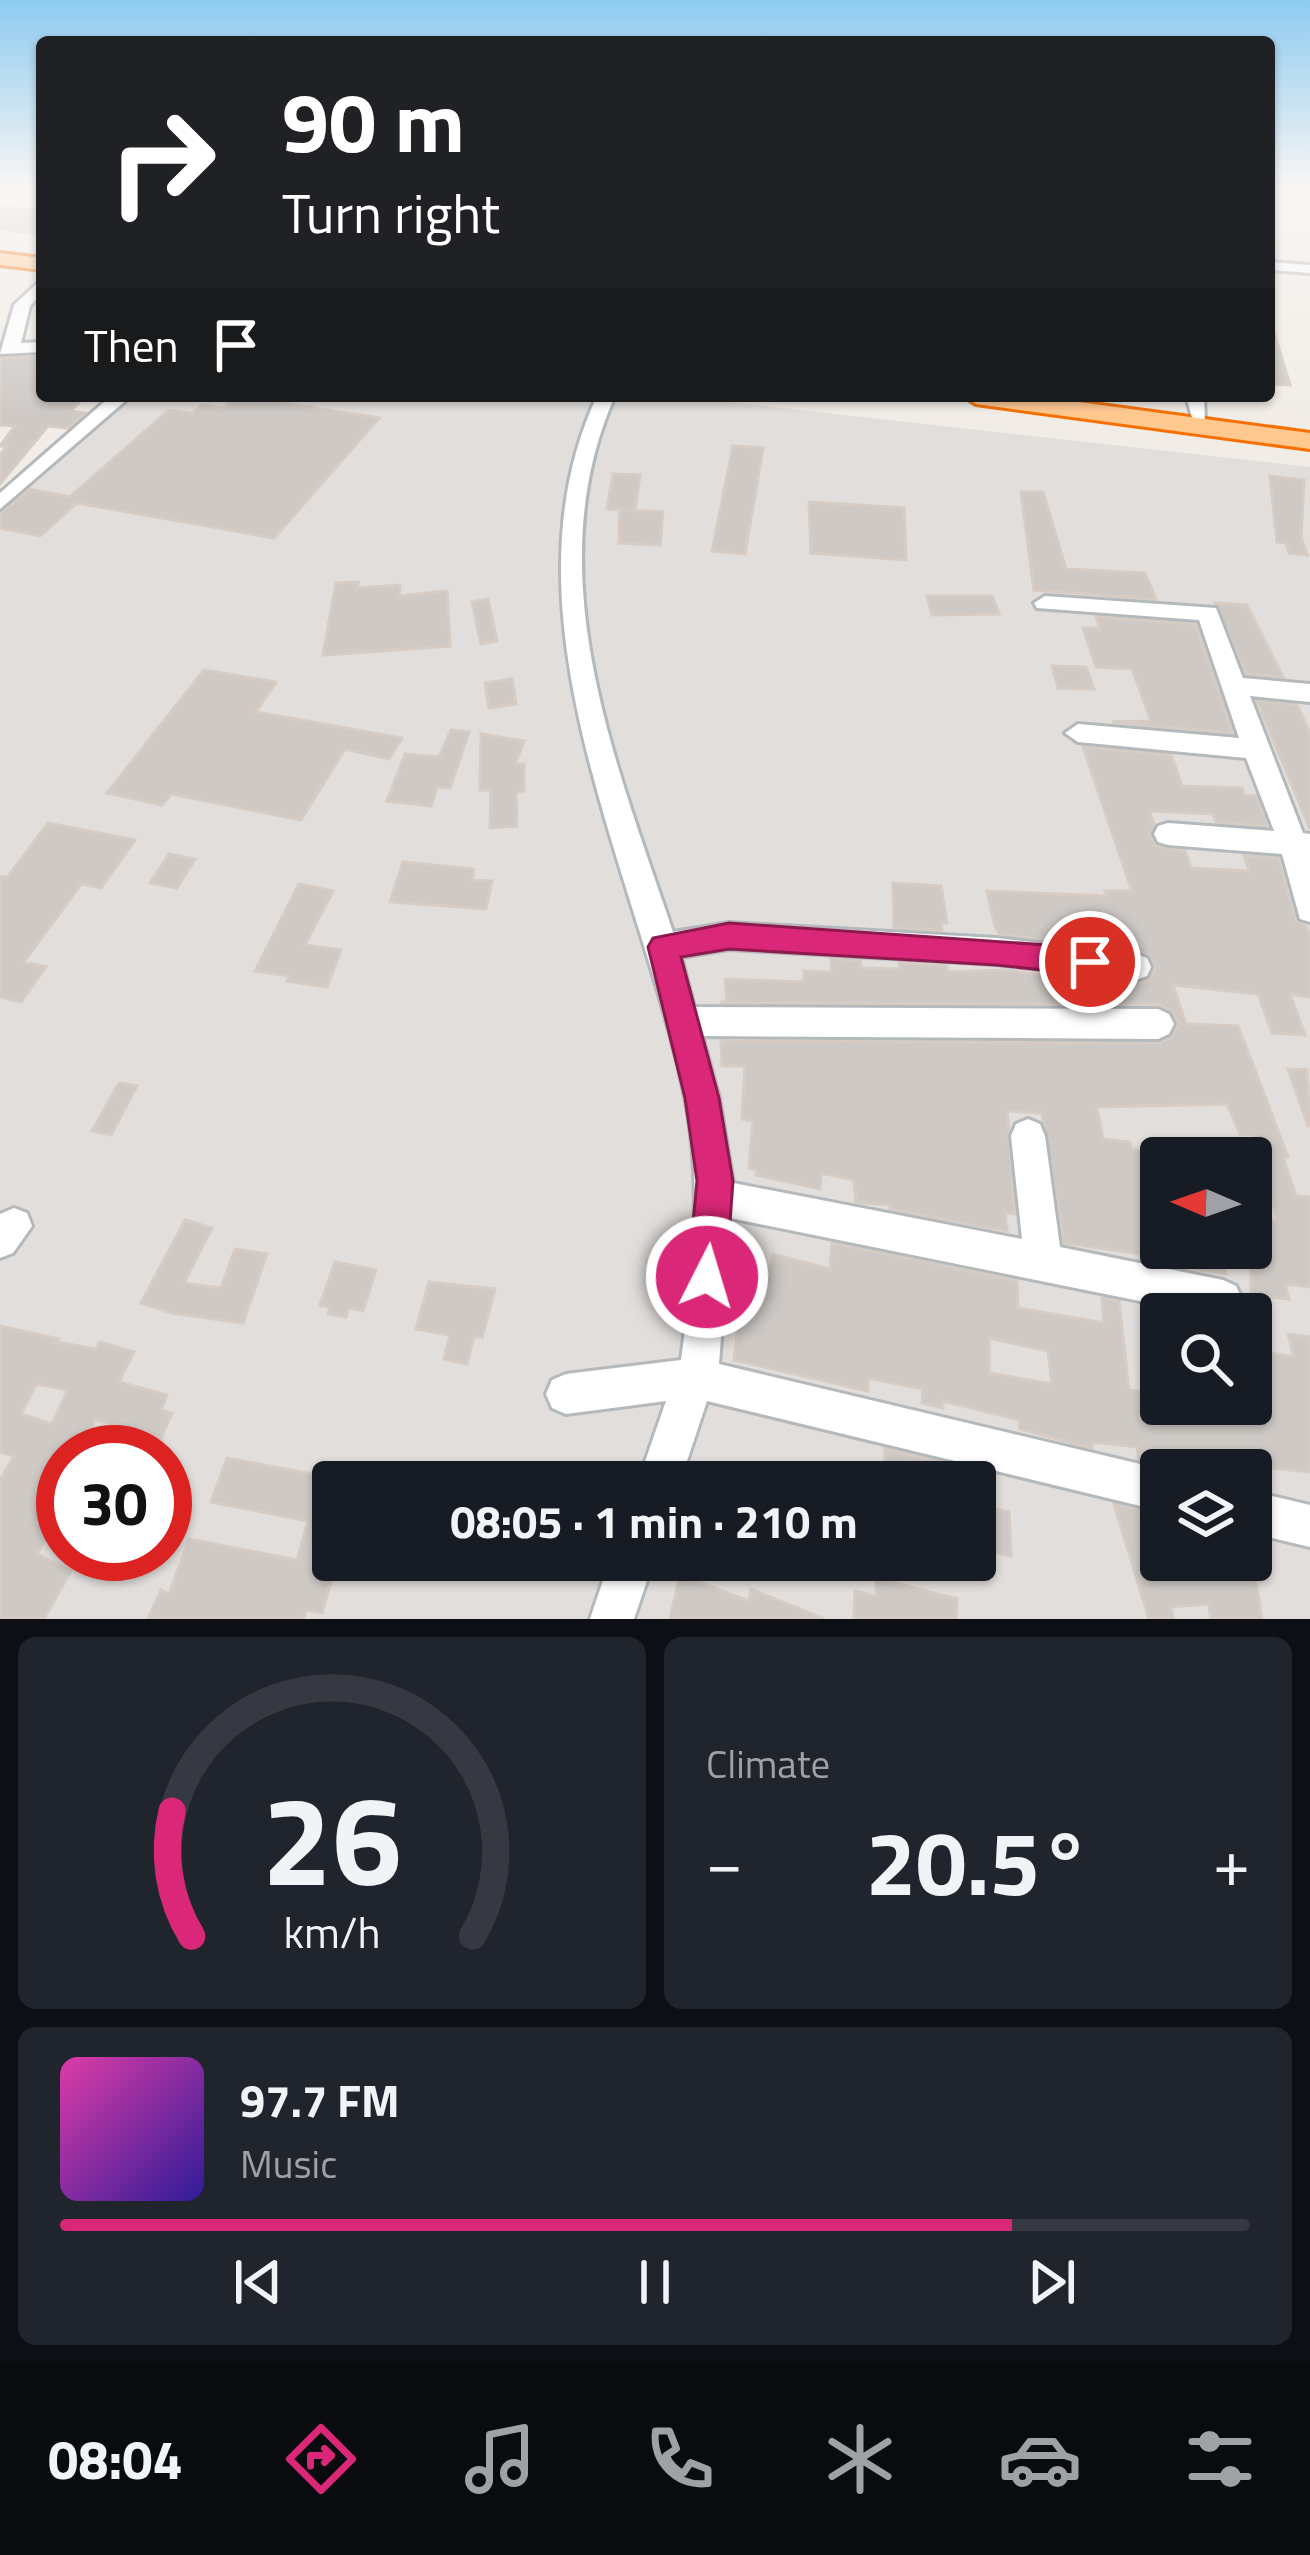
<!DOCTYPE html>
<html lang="en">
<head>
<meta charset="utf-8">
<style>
  :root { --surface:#171b24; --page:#20242c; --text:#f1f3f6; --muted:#9ea1a6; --line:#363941; --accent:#db2777 }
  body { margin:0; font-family:"Titillium Web",sans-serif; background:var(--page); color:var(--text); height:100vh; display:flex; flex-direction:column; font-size:45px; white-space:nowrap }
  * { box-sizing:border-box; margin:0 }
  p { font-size:39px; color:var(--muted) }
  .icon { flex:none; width:66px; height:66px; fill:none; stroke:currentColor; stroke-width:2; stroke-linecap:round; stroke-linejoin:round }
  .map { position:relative; height:1619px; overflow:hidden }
  .panel { display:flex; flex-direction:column; gap:18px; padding:18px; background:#0d0f14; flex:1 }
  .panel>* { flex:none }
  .hud { position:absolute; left:36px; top:36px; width:1239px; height:366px; border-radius:12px; box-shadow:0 3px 9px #0004; background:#202124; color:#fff; overflow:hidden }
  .needle { width:78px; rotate:272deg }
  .fabs { position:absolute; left:1140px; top:1137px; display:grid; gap:24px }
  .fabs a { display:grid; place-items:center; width:132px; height:132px; border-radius:12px; background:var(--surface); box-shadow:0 3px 9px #0004; font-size:60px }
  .speed { position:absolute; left:36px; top:1425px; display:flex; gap:24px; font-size:60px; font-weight:700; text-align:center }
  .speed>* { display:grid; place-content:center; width:156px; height:156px; border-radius:50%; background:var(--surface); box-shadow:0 3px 9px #0004; line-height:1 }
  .speed .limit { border:18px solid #d22; background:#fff; color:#111 }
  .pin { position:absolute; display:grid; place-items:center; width:102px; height:102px; color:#fff; margin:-51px; border:6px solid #fff; border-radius:50%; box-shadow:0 3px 12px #0007 }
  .me { position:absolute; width:132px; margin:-66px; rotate:5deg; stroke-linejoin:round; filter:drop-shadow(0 0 9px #0008) }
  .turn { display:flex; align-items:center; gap:42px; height:252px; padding:0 48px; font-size:54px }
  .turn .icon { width:156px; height:156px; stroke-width:2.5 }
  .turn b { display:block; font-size:84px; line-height:102px }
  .then { display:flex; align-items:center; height:114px; padding:0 48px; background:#0003; gap:24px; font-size:45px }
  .big { font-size:90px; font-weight:700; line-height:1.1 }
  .panel .widget { flex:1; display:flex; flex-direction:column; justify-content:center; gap:18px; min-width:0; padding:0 42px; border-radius:18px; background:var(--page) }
  .panel .dial { align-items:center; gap:0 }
  .dial svg { height:312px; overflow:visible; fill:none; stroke:var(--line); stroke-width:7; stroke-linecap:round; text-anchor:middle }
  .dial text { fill:var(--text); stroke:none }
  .song { display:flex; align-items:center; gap:36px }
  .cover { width:144px; height:144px; border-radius:18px; background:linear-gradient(135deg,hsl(320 70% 55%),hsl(250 70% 35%)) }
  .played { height:12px; border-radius:6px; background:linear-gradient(90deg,var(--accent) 80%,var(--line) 80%) }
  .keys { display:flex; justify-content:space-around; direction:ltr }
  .heat { display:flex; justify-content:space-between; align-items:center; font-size:66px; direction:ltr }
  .panel .tiles { flex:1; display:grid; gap:18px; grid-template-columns:1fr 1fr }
  .widget:last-child { grid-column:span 2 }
  .trip { position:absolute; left:312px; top:1461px; width:684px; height:120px; border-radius:12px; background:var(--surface); box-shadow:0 3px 9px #0004; font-weight:700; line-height:120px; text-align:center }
  .dock { display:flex; height:192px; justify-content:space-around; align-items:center; background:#090b0e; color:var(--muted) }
  .dock .icon { width:84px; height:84px }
  .dock .current { color:var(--accent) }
  .dock b { font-size:54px; color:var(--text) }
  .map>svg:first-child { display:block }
</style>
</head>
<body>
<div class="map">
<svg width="1310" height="1619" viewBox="0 0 1310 1619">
  <rect width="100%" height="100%" fill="#f1ece6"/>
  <!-- industrial -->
  <path fill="#e2dedb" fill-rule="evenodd" d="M 128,396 L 674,396 L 1310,467 L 1310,1619 L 0,1619 L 0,504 ZM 1161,1158 L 1251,1158 L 1251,1248 L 1161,1248 ZM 1161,1314 L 1251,1314 L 1251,1404 L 1161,1404 ZM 63,1452 L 165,1452 L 165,1554 L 63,1554 ZM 1161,1470 L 1251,1470 L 1251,1560 L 1161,1560 ZM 333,1482 L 975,1482 L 975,1560 L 333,1560 Z"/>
  <!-- building -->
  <path fill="#cec9c5" stroke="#d6ccc4" stroke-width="3" fill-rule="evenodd" d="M 0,206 L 42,211 L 42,234 L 0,229 Z
    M 1273,329 L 1290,385 L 1269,384 Z
    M 42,357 L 42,396 L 85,396 L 71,411 L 85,413 L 68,428 L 48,426 L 0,484 L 0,455 L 7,446 L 0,446 L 15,426 L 0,425 L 0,358 Z
    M 237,396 L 379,418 L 274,538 L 77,503 L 40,536 L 0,528 L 0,513 L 30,489 L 70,497 L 169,410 L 192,413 L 202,405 L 224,408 Z
    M 733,446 L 763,448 L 745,554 L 712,551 Z
    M 613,474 L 640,475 L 635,510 L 607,509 Z
    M 1270,476 L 1304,480 L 1301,537 L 1307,555 L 1289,553 L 1286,543 L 1277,542 Z
    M 1021,492 L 1043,492 L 1066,569 L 1145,573 L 1156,599 L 1034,590 Z
    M 809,502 L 904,508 L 906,560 L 811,553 Z
    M 620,510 L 663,512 L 660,545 L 619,543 Z
    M 358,582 L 357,588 L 400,585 L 399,596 L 447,591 L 450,646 L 323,655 L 336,583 Z
    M 927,596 L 992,596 L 999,614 L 932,615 Z
    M 488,599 L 497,641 L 481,644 L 472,602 Z
    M 1215,603 L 1247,605 L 1283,677 L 1246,674 Z
    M 1096,617 L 1196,624 L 1233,733 L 1112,722 L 1151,721 L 1132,669 L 1096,667 L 1083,628 L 1100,628 Z
    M 1052,666 L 1086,667 L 1094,689 L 1058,688 Z
    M 204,670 L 276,682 L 256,712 L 402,738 L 389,759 L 345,749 L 301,820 L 171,794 L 162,805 L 107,793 Z
    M 512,679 L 516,704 L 489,708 L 485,683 Z
    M 1257,701 L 1297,705 L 1310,733 L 1310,829 Z
    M 451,730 L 469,732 L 450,788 L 437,787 L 431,806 L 387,801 L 405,754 L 439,757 Z
    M 481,734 L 524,741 L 515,764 L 524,764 L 524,791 L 516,792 L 517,826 L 490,828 L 491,790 L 480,790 Z
    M 1083,747 L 1171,755 L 1182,786 L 1242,788 L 1245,795 L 1256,796 L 1267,826 L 1216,822 L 1213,814 L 1149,811 L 1154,824 L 1150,836 L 1157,846 L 1185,851 L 1191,868 L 1250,871 L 1244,856 L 1278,858 L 1296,920 L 1306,926 L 1310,935 L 1310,997 L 1290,994 L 1305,1035 L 1272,1033 L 1258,994 L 1173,985 L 1186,1024 L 1238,1026 L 1288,1157 L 1283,1157 L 1296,1196 L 1310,1197 L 1310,1287 L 1285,1284 L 1289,1299 L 1251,1295 L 1251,1222 L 1278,1221 L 1254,1135 L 1240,1134 L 1227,1104 L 1097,1107 L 1103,1139 L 1130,1142 L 1131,1149 L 1142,1151 L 1143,1159 L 1150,1160 L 1161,1210 L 1161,1257 L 1064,1243 L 1042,1113 L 1007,1111 L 1015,1214 L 1005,1212 L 1007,1231 L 890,1209 L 890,1205 L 856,1202 L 854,1180 L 821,1173 L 820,1189 L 756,1175 L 756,1170 L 749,1168 L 753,1121 L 742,1119 L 745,1066 L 722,1066 L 721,1041 L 1158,1043 L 1173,1036 L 1178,1022 L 1171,1010 L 1158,1004 L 720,1003 L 727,1000 L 725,979 L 804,982 L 804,971 L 832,972 L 831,959 L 860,961 L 861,968 L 900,969 L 899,963 L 947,966 L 948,972 L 1007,970 L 1088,982 L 1136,984 L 1149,980 L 1155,969 L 1149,954 L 999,934 L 994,923 L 987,891 L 1107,896 L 1105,891 L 1132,891 Z
    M 48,823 L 135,840 L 101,888 L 81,884 L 24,962 L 46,967 L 21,1002 L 0,997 L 0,876 L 7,878 Z
    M 169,854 L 195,859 L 177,888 L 150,883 Z
    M 403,862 L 474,869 L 472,880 L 492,881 L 486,909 L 390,902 Z
    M 893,883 L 941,886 L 947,923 L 941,923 L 942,930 L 894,928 Z
    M 299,884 L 333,891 L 305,945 L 341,950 L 327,987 L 287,981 L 289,976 L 255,971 Z
    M 1288,1069 L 1307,1070 L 1310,1125 L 1308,1126 Z
    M 119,1083 L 137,1086 L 111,1135 L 92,1131 Z
    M 185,1220 L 212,1228 L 184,1283 L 221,1288 L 235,1249 L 267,1254 L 243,1323 L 172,1313 L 141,1303 Z
    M 832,1243 L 1017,1281 L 1018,1308 L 1104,1323 L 1102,1298 L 1119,1301 L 1129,1390 L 1161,1394 L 1161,1404 L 1251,1407 L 1251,1350 L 1294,1357 L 1288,1334 L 1310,1337 L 1310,1472 L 1204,1461 L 1205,1469 L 1150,1462 L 1139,1459 L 1137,1447 L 1092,1442 L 1092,1448 L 1020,1429 L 1019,1420 L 943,1401 L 943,1408 L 922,1403 L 923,1389 L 868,1378 L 868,1391 L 734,1360 L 746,1262 L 770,1269 L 773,1254 L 830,1269 ZM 989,1338 L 1048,1351 L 1052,1384 L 989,1373 Z
    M 1163,1248 L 1219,1248 L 1226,1274 L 1167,1264 Z
    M 335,1262 L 376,1270 L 363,1311 L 349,1308 L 346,1317 L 328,1314 L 330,1307 L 320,1305 Z
    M 429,1282 L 495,1289 L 482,1338 L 474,1336 L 467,1364 L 444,1359 L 450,1335 L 416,1329 Z
    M 0,1326 L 59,1339 L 57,1342 L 96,1349 L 100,1342 L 134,1352 L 119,1382 L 167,1395 L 161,1410 L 172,1413 L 161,1438 L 95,1419 L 79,1452 L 63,1452 L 63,1508 L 37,1554 L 71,1571 L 44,1619 L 0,1619 L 0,1480 L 14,1456 L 0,1452 ZM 36,1384 L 68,1390 L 52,1424 L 21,1414 Z
    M 885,1449 L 993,1475 L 994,1509 L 1009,1512 L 1011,1556 L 975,1549 L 975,1482 L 884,1479 Z
    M 227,1458 L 333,1478 L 333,1560 L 337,1560 L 322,1613 L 306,1610 L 304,1619 L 148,1619 L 161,1590 L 169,1594 L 189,1539 L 297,1560 L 308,1521 L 211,1502 Z
    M 1114,1504 L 1139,1510 L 1153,1553 L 1161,1553 L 1161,1560 L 1252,1560 L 1262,1619 L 1211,1619 L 1209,1604 L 1170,1607 L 1174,1619 L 1149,1619 Z
    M 680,1575 L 749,1601 L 751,1589 L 824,1619 L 670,1619 Z
    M 876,1578 L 957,1599 L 956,1619 L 854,1619 L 855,1591 L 876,1596 Z"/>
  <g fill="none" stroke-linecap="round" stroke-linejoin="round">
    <!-- minor casing -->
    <g stroke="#b4b9bc" stroke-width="6">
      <path id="minor" d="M 34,189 L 42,189 L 42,194 Z
        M 1269,262 L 1310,265 L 1310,273 L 1269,270 Z
        M 42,279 L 42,293 L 30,306 L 21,343 L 42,342 L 42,352 L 0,354 L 14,305 Z
        M 111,396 L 131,396 L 0,509 L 0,493 Z
        M 597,396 L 615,396 C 536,572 616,763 673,932 L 729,923 L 996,938 L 1136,954 L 1147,958 L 1151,967 L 1147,976 L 1136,980 L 996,964 L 729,949 L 681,957 L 694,1007 L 1158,1009 L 1169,1014 L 1174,1024 L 1169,1034 L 1158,1039 L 702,1036 L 719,1098 L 733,1183 L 1022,1239 L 1011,1136 L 1016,1124 L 1028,1119 L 1040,1124 L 1045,1136 L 1060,1247 L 1223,1280 L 1236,1286 L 1242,1299 L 1233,1314 L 1204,1314 L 730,1218 L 719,1364 L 1161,1469 L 1161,1511 L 707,1401 L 680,1482 L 638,1482 L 666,1401 L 566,1414 L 552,1408 L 546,1394 L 552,1380 L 566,1374 L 681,1360 C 693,1273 703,1183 685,1097 C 640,877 494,616 597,396 Z
        M 1186,396 L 1204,396 L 1205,421 L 1193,421 Z
        M 1045,596 L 1216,608 L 1243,678 L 1310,684 L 1310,702 L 1250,696 L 1303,833 L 1310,834 L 1310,922 L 1300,919 L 1282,854 L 1168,845 L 1158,842 L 1154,834 L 1158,826 L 1168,823 L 1274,831 L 1246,758 L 1078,742 L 1065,733 L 1078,724 L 1239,738 L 1199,620 L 1037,608 L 1034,603 Z
        M 14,1208 L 27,1213 L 32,1226 L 13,1253 L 0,1258 L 0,1214 Z
        M 1251,1491 L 1310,1505 L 1310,1547 L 1251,1533 Z
        M 610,1560 L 654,1560 L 634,1619 L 590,1619 Z"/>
    </g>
    <!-- highway casing -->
    <g stroke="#f76f00" stroke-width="6">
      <path id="highway" d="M 0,253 L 42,258 L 42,270 L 0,265 Z
        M 963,396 L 1034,396 L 1310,433 L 1310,449 L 976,404 Z"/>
    </g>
    <!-- minor -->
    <use href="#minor" fill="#fff" fill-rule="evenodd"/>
    <!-- highway -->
    <use href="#highway" fill="#ffc88f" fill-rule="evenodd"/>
  </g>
  <!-- sky -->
  <linearGradient id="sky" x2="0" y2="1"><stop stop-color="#8ecbf1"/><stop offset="0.45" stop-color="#f9f6f4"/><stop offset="1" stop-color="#f9f6f4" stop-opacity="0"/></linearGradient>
  <rect width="1310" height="416" fill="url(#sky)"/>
  <!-- route -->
  <path fill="#db2777" stroke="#8e194d" stroke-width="3" d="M 729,923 L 1090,948 L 1100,952 L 1105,962 L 1100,971 L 1090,975 L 996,965 L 729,949 L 681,957 L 719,1098 L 733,1181 L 726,1277 L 721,1291 L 707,1296 L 694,1291 L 688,1277 L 697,1181 L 685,1098 L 648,947 L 653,938 Z"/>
</svg>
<div class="fabs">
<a><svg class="needle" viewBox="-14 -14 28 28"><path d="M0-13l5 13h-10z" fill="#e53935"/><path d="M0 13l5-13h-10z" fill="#9ea1a6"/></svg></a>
<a><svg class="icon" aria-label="search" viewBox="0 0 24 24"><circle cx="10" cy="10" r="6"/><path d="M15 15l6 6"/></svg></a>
<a><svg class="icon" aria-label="layers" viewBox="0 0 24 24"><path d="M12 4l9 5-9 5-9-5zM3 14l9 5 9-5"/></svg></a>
</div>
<div class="speed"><div class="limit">30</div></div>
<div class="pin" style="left:1090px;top:962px;background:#d93025"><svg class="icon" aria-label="arrive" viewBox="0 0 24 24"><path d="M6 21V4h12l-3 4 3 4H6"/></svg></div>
<svg class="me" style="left:707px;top:1277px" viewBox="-20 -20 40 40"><circle r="17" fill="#db2777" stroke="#fff" stroke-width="3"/><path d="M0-11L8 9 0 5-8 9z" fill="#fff"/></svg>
<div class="trip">08:05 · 1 min · 210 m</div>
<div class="hud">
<div class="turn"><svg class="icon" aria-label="right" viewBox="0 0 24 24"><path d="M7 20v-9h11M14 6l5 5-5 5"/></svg><div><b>90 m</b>Turn right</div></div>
<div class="then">Then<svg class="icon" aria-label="arrive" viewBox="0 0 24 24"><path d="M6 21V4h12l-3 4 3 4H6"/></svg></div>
</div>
</div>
<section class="panel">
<div class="tiles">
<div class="widget dial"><svg viewBox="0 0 100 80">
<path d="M14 69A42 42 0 1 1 86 69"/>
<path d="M14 69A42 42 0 0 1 9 37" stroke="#db2777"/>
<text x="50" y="56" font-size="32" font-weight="700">26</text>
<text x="50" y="72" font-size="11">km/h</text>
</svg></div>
<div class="widget"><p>Climate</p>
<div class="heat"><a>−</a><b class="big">20.5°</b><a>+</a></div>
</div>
<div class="widget">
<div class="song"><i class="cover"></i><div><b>97.7 FM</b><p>Music</p></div></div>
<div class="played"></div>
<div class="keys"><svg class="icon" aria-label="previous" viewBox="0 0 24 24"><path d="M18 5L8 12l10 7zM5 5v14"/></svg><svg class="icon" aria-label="pause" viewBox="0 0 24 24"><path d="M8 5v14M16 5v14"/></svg><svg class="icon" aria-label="next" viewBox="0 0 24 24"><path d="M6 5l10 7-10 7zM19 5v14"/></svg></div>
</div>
</div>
</section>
<nav class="dock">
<b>08:04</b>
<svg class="icon current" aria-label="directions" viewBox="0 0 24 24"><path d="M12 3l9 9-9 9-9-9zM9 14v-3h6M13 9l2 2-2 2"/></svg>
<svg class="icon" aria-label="music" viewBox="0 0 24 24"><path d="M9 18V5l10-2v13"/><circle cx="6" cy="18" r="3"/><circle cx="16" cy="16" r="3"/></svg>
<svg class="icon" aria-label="phone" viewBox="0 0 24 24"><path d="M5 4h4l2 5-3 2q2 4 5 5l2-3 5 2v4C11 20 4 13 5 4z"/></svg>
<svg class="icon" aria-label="climate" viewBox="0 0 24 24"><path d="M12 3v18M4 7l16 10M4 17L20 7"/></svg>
<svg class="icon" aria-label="car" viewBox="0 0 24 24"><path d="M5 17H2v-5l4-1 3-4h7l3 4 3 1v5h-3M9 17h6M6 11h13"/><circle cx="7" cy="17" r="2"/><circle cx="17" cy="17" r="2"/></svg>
<svg class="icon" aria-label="filters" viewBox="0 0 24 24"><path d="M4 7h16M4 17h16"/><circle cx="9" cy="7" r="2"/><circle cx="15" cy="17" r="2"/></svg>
</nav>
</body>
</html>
